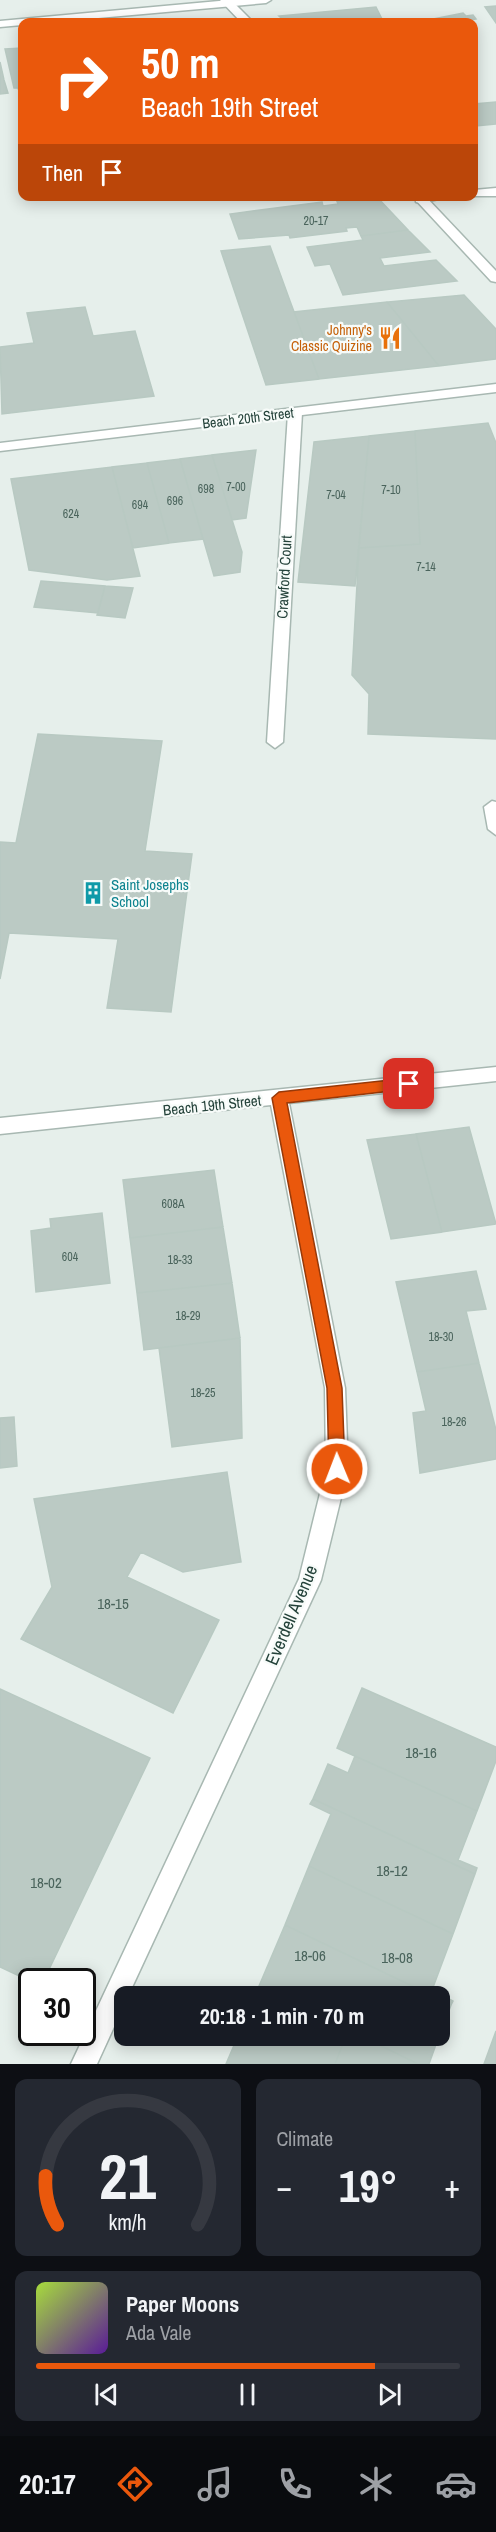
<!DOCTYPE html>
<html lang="en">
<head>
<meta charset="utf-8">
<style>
  :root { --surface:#171b24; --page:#242831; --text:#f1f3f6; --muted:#9ea1a6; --line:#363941; --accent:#ea580c }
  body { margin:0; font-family:"Archivo Narrow",sans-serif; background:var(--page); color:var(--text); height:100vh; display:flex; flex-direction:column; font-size:22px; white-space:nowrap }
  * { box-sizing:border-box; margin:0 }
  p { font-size:20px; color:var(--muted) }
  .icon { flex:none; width:33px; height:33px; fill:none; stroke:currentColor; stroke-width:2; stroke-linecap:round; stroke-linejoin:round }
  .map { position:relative; height:2064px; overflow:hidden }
  .drawer { display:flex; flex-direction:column; gap:15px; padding:15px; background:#0d0f14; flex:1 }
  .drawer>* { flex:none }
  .hud { position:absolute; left:18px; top:18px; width:460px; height:183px; border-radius:12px; box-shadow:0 3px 15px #0003; background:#ea580c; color:#fff; overflow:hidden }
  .speed { position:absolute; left:18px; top:1968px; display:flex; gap:12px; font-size:30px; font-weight:700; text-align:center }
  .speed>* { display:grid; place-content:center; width:78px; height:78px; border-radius:50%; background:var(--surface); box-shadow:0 3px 15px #0003; line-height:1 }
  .speed .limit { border:3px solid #111; border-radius:9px; background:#fff; color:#111 }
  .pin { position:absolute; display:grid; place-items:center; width:51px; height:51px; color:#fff; margin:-26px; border-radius:12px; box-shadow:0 3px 9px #0006 }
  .me { position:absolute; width:66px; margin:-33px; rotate:359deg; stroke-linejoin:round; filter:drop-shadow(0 0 4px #0008) }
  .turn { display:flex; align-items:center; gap:21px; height:126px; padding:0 24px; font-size:27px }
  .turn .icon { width:78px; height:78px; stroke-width:2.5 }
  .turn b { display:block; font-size:42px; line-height:51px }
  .then { display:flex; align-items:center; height:57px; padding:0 24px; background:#0003; gap:12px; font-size:22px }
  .big { font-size:45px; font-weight:700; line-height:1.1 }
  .drawer .tile { flex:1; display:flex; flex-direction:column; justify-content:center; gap:9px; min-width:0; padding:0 21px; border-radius:12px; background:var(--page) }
  .drawer .dial { align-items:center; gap:0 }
  .dial svg { height:156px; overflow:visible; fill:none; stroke:var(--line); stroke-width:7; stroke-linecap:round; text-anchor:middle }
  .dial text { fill:var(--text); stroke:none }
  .song { display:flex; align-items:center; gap:18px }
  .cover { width:72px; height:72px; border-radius:9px; background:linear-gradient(135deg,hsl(80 70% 55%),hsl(270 70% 35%)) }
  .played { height:6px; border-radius:3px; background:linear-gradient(90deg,var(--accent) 80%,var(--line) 80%) }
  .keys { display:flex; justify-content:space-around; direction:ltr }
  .heat { display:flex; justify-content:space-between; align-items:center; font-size:33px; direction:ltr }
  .drawer .tiles { flex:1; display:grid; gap:15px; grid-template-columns:1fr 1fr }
  .tile:last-child { grid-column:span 2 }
  .trip { position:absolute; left:114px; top:1986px; width:336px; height:60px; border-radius:12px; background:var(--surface); box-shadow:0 3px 15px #0003; font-weight:700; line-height:60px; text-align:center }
  .tab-bar { display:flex; height:96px; justify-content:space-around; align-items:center; background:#090b0e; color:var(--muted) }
  .tab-bar .icon { width:42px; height:42px }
  .tab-bar .on { color:var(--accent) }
  .tab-bar b { font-size:27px; color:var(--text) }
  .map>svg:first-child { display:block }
</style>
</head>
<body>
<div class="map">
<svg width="496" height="2064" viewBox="0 0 496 2064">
  <rect width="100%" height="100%" fill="#e6efeb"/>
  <!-- building -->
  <path fill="#bbcac4" stroke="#b8c9c2" stroke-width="1.5" d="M 496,6 L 496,23 L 485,7 Z
    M 376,7 L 382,19 L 343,22 L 286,22 L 279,16 Z
    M 463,13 L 466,16 L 473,15 L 476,19 L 470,20 L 471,22 L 418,22 Z
    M 22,48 L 22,90 L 19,91 L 18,88 L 14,88 L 5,49 Z
    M 0,62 L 4,80 L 8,93 L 0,94 Z
    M 496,102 L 496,124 L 476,126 L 474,104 Z
    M 335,196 L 376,196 L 408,230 L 361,236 L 357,227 L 346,228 L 347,231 L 290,238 L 289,235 L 239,239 L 230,214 L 322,202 L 323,206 L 338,204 Z
    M 408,230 L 430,252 L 380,258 L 384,266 L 436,260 L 457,281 L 343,295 L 330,264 L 315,266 L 307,247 L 363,240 L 361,236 Z
    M 270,246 L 290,301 L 319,379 L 266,385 L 221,251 Z
    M 464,295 L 496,329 L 496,359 L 439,366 L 387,302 Z
    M 387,302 L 439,366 L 319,379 L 294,312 Z
    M 85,307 L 93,336 L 135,331 L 154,396 L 2,414 L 0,347 L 34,343 L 27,313 Z
    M 488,423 L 496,443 L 496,739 L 368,734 L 369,694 L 352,675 L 359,548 L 420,544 L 415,431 Z
    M 415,431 L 420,544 L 359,548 L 369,436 Z
    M 369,436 L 355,586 L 298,582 L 314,442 Z
    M 256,450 L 246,518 L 232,520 L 212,455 Z
    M 212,455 L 242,552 L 240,572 L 214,576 L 180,459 Z
    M 180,459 L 203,539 L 169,543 L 147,463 Z
    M 147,463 L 169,543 L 133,548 L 112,467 Z
    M 112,467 L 140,576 L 107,580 L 29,570 L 11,479 Z
    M 41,581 L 105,586 L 98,613 L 34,607 Z
    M 105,586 L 133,588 L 125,618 L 97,615 Z
    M 38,734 L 162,741 L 145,851 L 192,854 L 171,1012 L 107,1008 L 118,939 L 9,933 L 0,979 L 0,842 L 16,843 Z
    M 469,1127 L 496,1224 L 442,1232 L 416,1134 Z
    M 416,1134 L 442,1232 L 391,1239 L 367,1140 Z
    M 214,1170 L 223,1227 L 130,1238 L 123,1180 Z
    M 102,1213 L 110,1283 L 36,1292 L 31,1231 L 51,1228 L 50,1219 Z
    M 223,1227 L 232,1283 L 137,1293 L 130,1238 Z
    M 476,1271 L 486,1309 L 466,1311 L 479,1363 L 417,1372 L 396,1282 Z
    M 232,1283 L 240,1338 L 144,1350 L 137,1293 Z
    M 240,1338 L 242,1438 L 172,1447 L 159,1348 Z
    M 479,1363 L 496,1430 L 496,1459 L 420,1473 L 413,1413 L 426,1411 L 417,1372 Z
    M 14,1417 L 17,1466 L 0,1468 L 0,1418 Z
    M 227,1472 L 241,1562 L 183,1572 L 141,1552 L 127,1577 L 219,1620 L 173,1713 L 21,1639 L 52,1587 L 34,1499 Z
    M 362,1688 L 496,1747 L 496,1761 L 477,1811 L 337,1748 Z
    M 0,1689 L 150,1758 L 43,1982 L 32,1982 L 0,1967 Z
    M 355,1756 L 477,1811 L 458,1860 L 477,1868 L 475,1874 L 313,1799 L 328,1764 L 348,1773 Z
    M 313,1799 L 475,1874 L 453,1934 L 309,1866 L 331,1814 L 310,1804 Z
    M 309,1866 L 453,1934 L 432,1990 L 453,2001 L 451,2005 L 440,1999 L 440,1996 L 433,1996 L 285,1925 Z
    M 285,1925 L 433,1996 L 281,1996 L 259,1986 Z
    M 259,1986 L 281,1996 L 254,1996 Z
    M 440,1999 L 451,2005 L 440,2035 Z
    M 496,2031 L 496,2064 L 484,2064 Z
    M 238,2036 L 346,2036 L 335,2064 L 226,2064 Z
    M 346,2036 L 361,2036 L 418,2064 L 335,2064 Z
    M 361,2036 L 439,2036 L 429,2064 L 418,2064 Z"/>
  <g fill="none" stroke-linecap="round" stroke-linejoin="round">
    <!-- service casing -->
    <g stroke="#a8b8b2" stroke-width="3">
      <path id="service" d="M 295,409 L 302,413 L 283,742 L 275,748 L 267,742 L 288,413 Z"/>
    </g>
    <!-- pedestrian casing -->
    <g stroke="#a8b8b2" stroke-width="3">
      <path id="pedestrian" d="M 492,801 L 496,802 L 496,835 L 488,829 L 484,807 Z"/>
    </g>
    <!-- minor casing -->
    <g stroke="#a8b8b2" stroke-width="3">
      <path id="minor" d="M 230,0 L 271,0 L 266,3 L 53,22 L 22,22 L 22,25 L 0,27 L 0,21 Z
        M 496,188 L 496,196 L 470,196 L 474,196 L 474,190 Z
        M 416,196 L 453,196 L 420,203 L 416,202 Z
        M 496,384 L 496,392 L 0,451 L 0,443 Z
        M 496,1067 L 496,1081 L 289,1103 L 345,1388 L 348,1469 L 321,1580 L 128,1996 L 124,1996 L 124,2005 L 97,2064 L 71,2064 L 299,1579 L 326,1469 L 325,1388 L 271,1105 L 0,1134 L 0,1118 Z"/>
    </g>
    <!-- tertiary casing -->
    <g stroke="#a8b8b2" stroke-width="3">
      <path id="tertiary" d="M 220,0 L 231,0 L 253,22 L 241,22 Z
        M 412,196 L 425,196 L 496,271 L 496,282 L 491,281 Z"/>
    </g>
    <!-- service -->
    <use href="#service" fill="#fff" fill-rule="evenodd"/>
    <!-- pedestrian -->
    <use href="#pedestrian" fill="#fff" fill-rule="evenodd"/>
    <!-- minor -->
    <use href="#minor" fill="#fff" fill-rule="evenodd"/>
    <!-- tertiary -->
    <use href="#tertiary" fill="#fff" fill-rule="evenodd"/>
  </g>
  <!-- route -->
  <path fill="#ea580c" stroke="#983908" stroke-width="1.5" d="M 409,1078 L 416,1084 L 409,1089 L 287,1103 L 342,1388 L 345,1469 L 342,1474 L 337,1476 L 331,1474 L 329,1469 L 327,1388 L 272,1098 L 279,1092 Z"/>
  <!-- icons -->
  <defs>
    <g id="restaurant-bare" transform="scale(1.8)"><path d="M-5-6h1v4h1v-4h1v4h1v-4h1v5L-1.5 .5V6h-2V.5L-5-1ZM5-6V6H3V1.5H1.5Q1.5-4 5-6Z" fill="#e8710a" stroke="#f7fbf9" stroke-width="2.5" paint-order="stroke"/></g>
    <g id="building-bare" transform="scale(1.8)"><path d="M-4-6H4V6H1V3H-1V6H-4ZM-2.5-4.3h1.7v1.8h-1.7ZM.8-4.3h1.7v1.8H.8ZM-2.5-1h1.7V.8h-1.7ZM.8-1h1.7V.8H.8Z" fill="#0f9aa8" stroke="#f7fbf9" stroke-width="2.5" paint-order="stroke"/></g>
  </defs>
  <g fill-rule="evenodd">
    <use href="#restaurant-bare" x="390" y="338"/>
    <use href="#building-bare" x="93" y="893"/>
  </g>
  <g text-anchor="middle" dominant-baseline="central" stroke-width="4.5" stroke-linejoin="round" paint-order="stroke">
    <!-- number labels -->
    <g font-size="12" fill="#4a645c">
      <text x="316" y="221">20-17</text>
      <text x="236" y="487">7-00</text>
      <text x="206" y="489">698</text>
      <text x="391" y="490">7-10</text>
      <text x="336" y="495">7-04</text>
      <text x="175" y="501">696</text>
      <text x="140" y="505">694</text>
      <text x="71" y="514">624</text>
      <text x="426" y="567">7-14</text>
      <text x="173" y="1204">608A</text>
      <text x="70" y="1257">604</text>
      <text x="180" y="1260">18-33</text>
      <text x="188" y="1316">18-29</text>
      <text x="441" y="1337">18-30</text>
      <text x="203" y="1393">18-25</text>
      <text x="454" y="1422">18-26</text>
    </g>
    <!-- far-food labels -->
    <g font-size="14" fill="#c56008" stroke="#f7fbf9" text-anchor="end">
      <text x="372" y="330">Johnny's<tspan x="372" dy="16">Classic Quizine</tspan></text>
    </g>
    <!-- far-street labels -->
    <g font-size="14" fill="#24423a" stroke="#f7fbf9">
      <text transform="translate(248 418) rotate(-7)">Beach 20th Street</text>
    </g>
    <!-- street labels -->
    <g font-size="15" fill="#24423a" stroke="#f7fbf9">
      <text transform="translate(284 577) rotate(-87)">Crawford Court</text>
      <text transform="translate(212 1105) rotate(-6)">Beach 19th Street</text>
    </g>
    <!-- culture labels -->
    <g font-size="15" fill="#0d838f" stroke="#f7fbf9" text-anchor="start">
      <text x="111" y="884">Saint Josephs<tspan x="111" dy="17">School</tspan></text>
    </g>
    <!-- near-number labels -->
    <g font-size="15" fill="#4a645c">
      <text x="113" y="1603">18-15</text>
      <text x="421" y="1752">18-16</text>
      <text x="392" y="1870">18-12</text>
      <text x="46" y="1882">18-02</text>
      <text x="310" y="1955">18-06</text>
      <text x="397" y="1957">18-08</text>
    </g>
    <!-- near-street labels -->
    <g font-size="18" fill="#24423a" stroke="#f7fbf9">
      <text transform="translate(291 1615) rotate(-67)">Everdell Avenue</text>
    </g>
  </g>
</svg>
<div class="speed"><div class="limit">30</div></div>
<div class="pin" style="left:409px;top:1084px;background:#d93025"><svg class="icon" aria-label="arrive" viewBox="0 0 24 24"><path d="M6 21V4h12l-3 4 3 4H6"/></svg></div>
<svg class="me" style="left:337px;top:1469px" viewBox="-20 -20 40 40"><circle r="17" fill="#ea580c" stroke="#fff" stroke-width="3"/><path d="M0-11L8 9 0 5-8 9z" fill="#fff"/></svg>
<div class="trip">20:18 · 1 min · 70 m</div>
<div class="hud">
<div class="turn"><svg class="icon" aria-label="right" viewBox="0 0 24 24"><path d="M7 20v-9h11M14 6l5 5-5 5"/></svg><div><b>50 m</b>Beach 19th Street</div></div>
<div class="then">Then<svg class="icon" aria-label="arrive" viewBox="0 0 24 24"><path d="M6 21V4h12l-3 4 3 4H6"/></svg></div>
</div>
</div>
<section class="drawer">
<div class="tiles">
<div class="tile dial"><svg viewBox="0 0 100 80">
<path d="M14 69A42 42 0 1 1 86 69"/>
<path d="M14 69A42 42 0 0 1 8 44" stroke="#ea580c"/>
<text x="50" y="56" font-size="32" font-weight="700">21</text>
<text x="50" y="72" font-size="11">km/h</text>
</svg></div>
<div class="tile"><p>Climate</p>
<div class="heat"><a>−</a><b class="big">19°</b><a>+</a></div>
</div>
<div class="tile">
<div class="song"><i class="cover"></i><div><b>Paper Moons</b><p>Ada Vale</p></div></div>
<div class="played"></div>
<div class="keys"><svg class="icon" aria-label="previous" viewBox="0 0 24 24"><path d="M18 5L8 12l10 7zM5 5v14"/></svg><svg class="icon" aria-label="pause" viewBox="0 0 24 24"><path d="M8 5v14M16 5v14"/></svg><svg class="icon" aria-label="next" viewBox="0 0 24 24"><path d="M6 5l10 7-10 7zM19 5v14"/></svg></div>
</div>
</div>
</section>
<nav class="tab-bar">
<b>20:17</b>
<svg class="icon on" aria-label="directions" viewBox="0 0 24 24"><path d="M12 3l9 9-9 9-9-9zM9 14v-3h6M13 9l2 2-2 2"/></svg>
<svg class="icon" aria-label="music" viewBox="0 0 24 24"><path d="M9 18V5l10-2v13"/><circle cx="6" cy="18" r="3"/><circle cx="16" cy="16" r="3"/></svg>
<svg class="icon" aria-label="phone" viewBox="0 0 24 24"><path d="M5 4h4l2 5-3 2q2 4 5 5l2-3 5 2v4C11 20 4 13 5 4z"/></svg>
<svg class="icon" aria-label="climate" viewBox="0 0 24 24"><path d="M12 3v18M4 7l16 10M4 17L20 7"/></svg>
<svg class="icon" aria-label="car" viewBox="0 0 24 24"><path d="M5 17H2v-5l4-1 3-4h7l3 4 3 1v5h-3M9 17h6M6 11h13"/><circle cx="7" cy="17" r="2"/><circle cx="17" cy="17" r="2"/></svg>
</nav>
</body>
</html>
